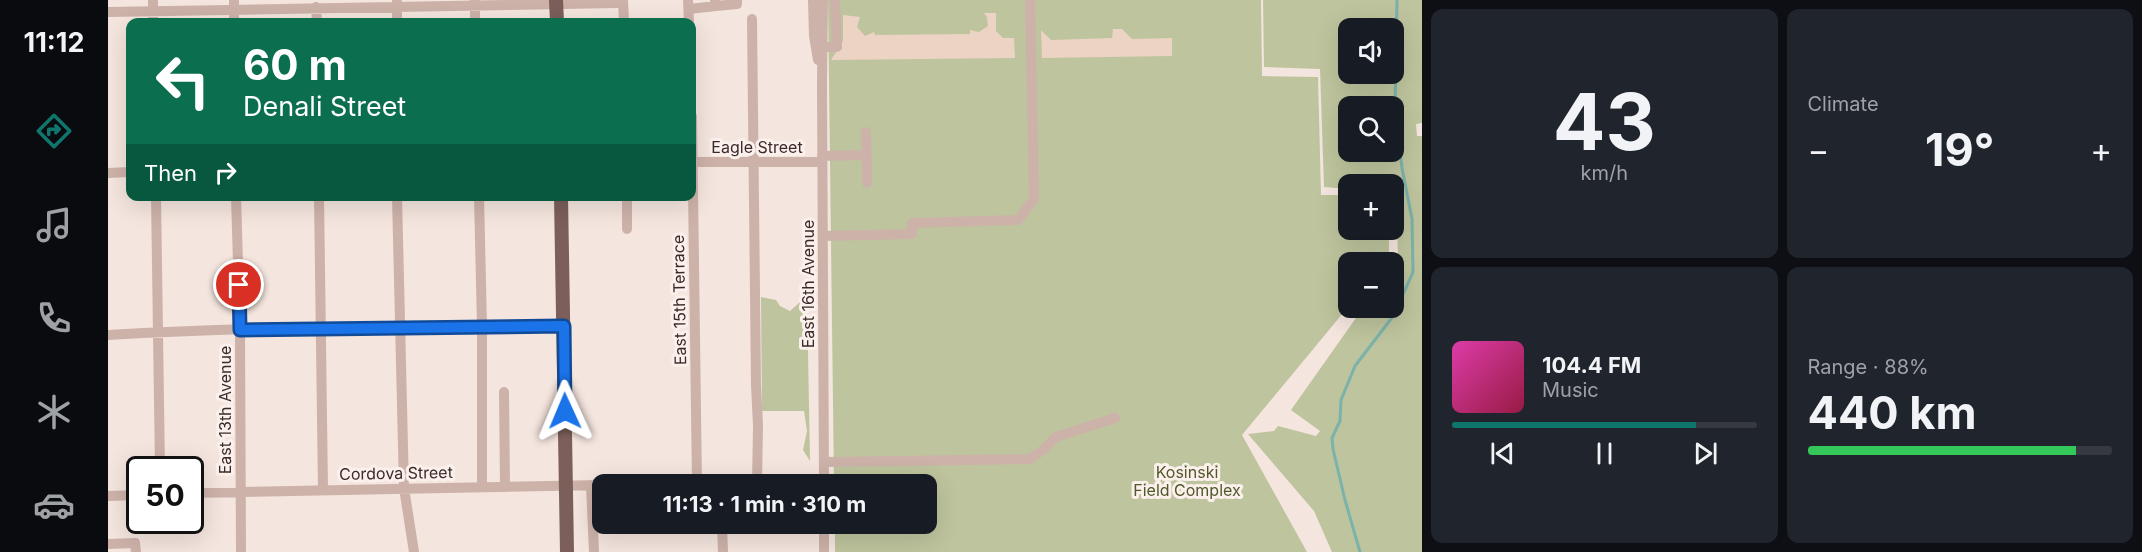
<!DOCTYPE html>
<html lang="en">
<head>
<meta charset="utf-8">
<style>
  :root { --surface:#171b24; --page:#20242c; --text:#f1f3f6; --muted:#9ea1a6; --line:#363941; --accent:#0f766e }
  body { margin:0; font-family:Inter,sans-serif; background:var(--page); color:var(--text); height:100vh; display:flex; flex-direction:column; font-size:22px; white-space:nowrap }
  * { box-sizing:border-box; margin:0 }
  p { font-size:20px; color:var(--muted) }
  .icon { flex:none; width:33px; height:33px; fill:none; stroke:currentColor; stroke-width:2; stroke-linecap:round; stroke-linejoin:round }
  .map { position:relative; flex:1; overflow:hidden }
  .panel { display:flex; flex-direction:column; gap:9px; padding:9px; background:#0d0f14; width:720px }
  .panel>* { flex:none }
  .top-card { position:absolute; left:18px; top:18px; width:570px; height:183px; border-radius:12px; box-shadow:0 6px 24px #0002; background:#0b6e4f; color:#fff; overflow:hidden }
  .controls { position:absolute; left:1230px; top:18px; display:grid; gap:12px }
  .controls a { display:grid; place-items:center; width:66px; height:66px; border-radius:12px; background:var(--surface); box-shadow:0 6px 24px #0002; font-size:30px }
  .speed { position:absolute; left:18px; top:456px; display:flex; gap:12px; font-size:30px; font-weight:700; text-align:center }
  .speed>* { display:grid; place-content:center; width:78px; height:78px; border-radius:50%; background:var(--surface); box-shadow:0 6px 24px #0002; line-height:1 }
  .speed .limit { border:3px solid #111; border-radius:9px; background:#fff; color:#111 }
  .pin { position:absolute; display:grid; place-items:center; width:51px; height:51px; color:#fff; margin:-26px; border:3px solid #fff; border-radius:50%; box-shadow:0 2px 6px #0007 }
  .me { position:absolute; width:66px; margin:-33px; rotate:359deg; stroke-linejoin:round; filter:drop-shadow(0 0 4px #0008) }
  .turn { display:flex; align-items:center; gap:21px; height:126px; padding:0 18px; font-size:27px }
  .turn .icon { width:78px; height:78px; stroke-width:2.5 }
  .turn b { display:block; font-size:42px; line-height:51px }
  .then { display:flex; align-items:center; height:57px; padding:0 18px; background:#0003; gap:12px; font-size:22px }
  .big { font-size:45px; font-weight:700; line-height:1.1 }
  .panel .card { flex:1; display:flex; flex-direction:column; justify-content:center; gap:9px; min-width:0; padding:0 21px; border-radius:12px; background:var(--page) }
  .panel .dial { align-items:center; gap:0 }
  .dial b { font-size:78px; line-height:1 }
  .song { display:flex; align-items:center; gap:18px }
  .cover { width:72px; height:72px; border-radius:9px; background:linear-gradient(135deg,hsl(320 70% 55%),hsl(340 70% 35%)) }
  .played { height:6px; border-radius:3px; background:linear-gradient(90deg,var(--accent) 80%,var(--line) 80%) }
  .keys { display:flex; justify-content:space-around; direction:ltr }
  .heat { display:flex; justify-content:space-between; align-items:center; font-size:33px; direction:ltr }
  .charge { height:9px; border-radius:4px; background:linear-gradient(90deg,#34c759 88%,var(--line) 0) }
  .panel .tiles { flex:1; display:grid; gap:9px; grid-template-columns:repeat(2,1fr) }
  .trip { position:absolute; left:484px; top:474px; width:345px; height:60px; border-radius:12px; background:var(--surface); box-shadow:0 6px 24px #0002; font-weight:700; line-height:60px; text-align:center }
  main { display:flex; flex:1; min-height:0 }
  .tabs { display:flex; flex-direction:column; width:108px; justify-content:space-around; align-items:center; background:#090b0e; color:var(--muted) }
  .tabs .icon { width:42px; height:42px }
  .tabs .active { color:var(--accent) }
  .tabs b { font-size:27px; color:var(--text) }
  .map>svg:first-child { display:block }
</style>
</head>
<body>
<main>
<nav class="tabs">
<b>11:12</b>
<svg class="icon active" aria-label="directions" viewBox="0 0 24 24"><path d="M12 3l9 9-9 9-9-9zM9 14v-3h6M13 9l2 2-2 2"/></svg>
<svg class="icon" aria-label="music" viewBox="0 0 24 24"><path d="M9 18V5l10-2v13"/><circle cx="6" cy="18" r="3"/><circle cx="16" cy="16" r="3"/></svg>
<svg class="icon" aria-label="phone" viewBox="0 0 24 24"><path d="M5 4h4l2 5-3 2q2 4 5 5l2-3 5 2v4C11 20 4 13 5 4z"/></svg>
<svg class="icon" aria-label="climate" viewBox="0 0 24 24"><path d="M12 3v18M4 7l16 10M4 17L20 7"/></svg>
<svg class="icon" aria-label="car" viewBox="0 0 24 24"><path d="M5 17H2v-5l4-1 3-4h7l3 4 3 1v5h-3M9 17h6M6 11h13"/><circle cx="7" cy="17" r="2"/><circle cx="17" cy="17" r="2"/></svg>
</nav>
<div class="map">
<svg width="1314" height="552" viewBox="0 0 1314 552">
  <rect width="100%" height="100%" fill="#f4e5de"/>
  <!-- green -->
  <path fill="#bec49d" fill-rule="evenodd" d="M 720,0 L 1153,0 L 1154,76 L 1210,77 L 1213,195 L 1240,195 L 1240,230 L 1281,230 L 1281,258 L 1277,262 L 1240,262 L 1240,307 L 1134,435 L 1199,552 L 727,552 L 727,524 L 819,524 L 819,484 L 726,484 Z
    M 1155,0 L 1314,0 L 1314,123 L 1308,124 L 1309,136 L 1314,136 L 1314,552 L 1224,552 L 1206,511 L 1140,434 L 1166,431 L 1170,426 L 1208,436 L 1212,431 L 1183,410 L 1255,308 L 1286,308 L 1286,265 L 1290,258 L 1288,194 L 1286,193 L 1286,184 L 1240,184 L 1240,189 L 1216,187 L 1212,69 L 1156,67 ZM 1240,28 L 1286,28 L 1286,74 L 1240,74 ZM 1240,106 L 1286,106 L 1286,152 L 1240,152 Z
    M 699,296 L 702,461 L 695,450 L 699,431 L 696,411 L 654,411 L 653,297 L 668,300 L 672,306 L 682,311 Z"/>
  <!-- plaza -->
  <path fill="#ecd3c4" d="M 876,13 L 888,13 L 888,31 L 895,38 L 906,38 L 907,58 L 723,60 L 735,41 L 735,15 L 752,17 L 749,27 L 757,36 L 766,32 L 767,35 L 862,34 L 862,30 L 871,32 L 880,26 L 879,17 Z
    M 1005,29 L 1014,29 L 1024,39 L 1064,38 L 1064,56 L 934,58 L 933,30 L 943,40 L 1004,38 Z"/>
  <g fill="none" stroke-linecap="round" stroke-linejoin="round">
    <!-- stream -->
    <path stroke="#7bb2aa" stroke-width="3" d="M 1252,552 L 1237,500 L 1225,449 L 1224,438 L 1232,421 L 1233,400 L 1247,366 L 1286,315 L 1305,272 L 1304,219 L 1294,168 L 1287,109 L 1289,0"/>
    <!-- minor -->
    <path stroke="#cdb2a9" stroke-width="10" d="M 45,0 L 45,22
      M 126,0 L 126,22
      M 367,0 L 367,22
      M 515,0 L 516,22
      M 580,0 L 581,22
      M 607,0 L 608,6 L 629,4 L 629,0
      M 705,0 L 706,36 L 710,60
      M 289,2 L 289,22
      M 208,7 L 209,22
      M 581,9 L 608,6
      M 0,12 L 509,3
      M 644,19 L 648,385 L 650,426 L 649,484
      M 715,47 L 729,47 L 727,0
      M 584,116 L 589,484
      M 758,132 L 759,183
      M 714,156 L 758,155
      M 585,162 L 714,162
      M 0,173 L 22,172
      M 48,196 L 52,470
      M 128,196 L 132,330 L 133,552
      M 211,196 L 215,490
      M 289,196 L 296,488 L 306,552
      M 371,196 L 374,326 L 374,487
      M 519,196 L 519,229
      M 715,236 L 804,234 L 804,223 L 910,220 L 926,199 L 922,0
      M 0,335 C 152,326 304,326 456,326
      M 396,392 L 397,486
      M 716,462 L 922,459 L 935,450 L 948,437 L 1007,418
      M 536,484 L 716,484 L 714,84 L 715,0
      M 483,485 L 486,552
      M 82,493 L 495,485
      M 0,496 L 32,495
      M 590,524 L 590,529 L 614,528
      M 614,524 L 615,552
      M 716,524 L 716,552
      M 0,544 L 27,543 L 28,552"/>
    <!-- major -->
    <path stroke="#7c5e5a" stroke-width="14" d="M 448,0 L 449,22
      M 453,196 L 459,552"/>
  </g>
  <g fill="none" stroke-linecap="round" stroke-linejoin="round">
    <!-- route casing -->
    <g stroke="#114b97" stroke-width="15">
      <path id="route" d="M 131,285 L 132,330 L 456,326 L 457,411"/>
    </g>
    <!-- route -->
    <use href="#route" stroke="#1a73e8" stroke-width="10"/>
  </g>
  <g text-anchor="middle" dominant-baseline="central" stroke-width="6" stroke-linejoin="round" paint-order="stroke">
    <!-- street labels -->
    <g font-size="16" fill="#392b29" stroke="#fbf0eb">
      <text x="649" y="147">Eagle Street</text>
      <text transform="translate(700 284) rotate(-90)">East 16th Avenue</text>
      <text transform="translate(571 300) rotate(-91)">East 15th Terrace</text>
      <text transform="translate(117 410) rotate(-90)">East 13th Avenue</text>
      <text transform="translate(288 473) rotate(-1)">Cordova Street</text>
    </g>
    <!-- park labels -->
    <g font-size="16" fill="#51592c" stroke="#fbf0eb">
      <text x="1079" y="472">Kosinski<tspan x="1079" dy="18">Field Complex</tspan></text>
    </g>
  </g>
</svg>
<div class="controls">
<a><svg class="icon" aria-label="sound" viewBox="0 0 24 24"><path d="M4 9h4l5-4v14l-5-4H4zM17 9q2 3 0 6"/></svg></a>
<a><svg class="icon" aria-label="search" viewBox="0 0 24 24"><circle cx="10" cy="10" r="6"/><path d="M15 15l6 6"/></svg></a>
<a>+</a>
<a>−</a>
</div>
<div class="speed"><div class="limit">50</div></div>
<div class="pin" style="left:131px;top:285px;background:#d93025"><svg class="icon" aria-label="arrive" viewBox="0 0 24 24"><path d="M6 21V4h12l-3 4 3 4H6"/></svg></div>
<svg class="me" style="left:457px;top:411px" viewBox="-20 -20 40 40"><path d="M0-17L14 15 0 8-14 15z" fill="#1a73e8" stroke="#fff" stroke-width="4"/></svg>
<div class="trip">11:13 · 1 min · 310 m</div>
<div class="top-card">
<div class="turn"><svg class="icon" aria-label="left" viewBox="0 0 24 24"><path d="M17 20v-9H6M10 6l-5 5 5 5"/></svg><div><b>60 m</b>Denali Street</div></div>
<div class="then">Then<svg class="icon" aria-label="right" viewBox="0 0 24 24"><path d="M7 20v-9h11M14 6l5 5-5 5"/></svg></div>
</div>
</div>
<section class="panel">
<div class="tiles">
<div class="card dial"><b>43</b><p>km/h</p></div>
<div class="card"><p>Climate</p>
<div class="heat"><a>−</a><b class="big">19°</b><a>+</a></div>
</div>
<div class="card">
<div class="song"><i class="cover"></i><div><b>104.4 FM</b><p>Music</p></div></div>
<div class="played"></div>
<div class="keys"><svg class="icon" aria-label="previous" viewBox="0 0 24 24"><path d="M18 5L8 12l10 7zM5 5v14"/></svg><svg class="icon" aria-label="pause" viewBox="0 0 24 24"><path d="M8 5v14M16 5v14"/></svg><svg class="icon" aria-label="next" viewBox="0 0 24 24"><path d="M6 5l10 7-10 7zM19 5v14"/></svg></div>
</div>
<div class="card"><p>Range · 88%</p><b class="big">440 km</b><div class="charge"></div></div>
</div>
</section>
</main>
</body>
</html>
